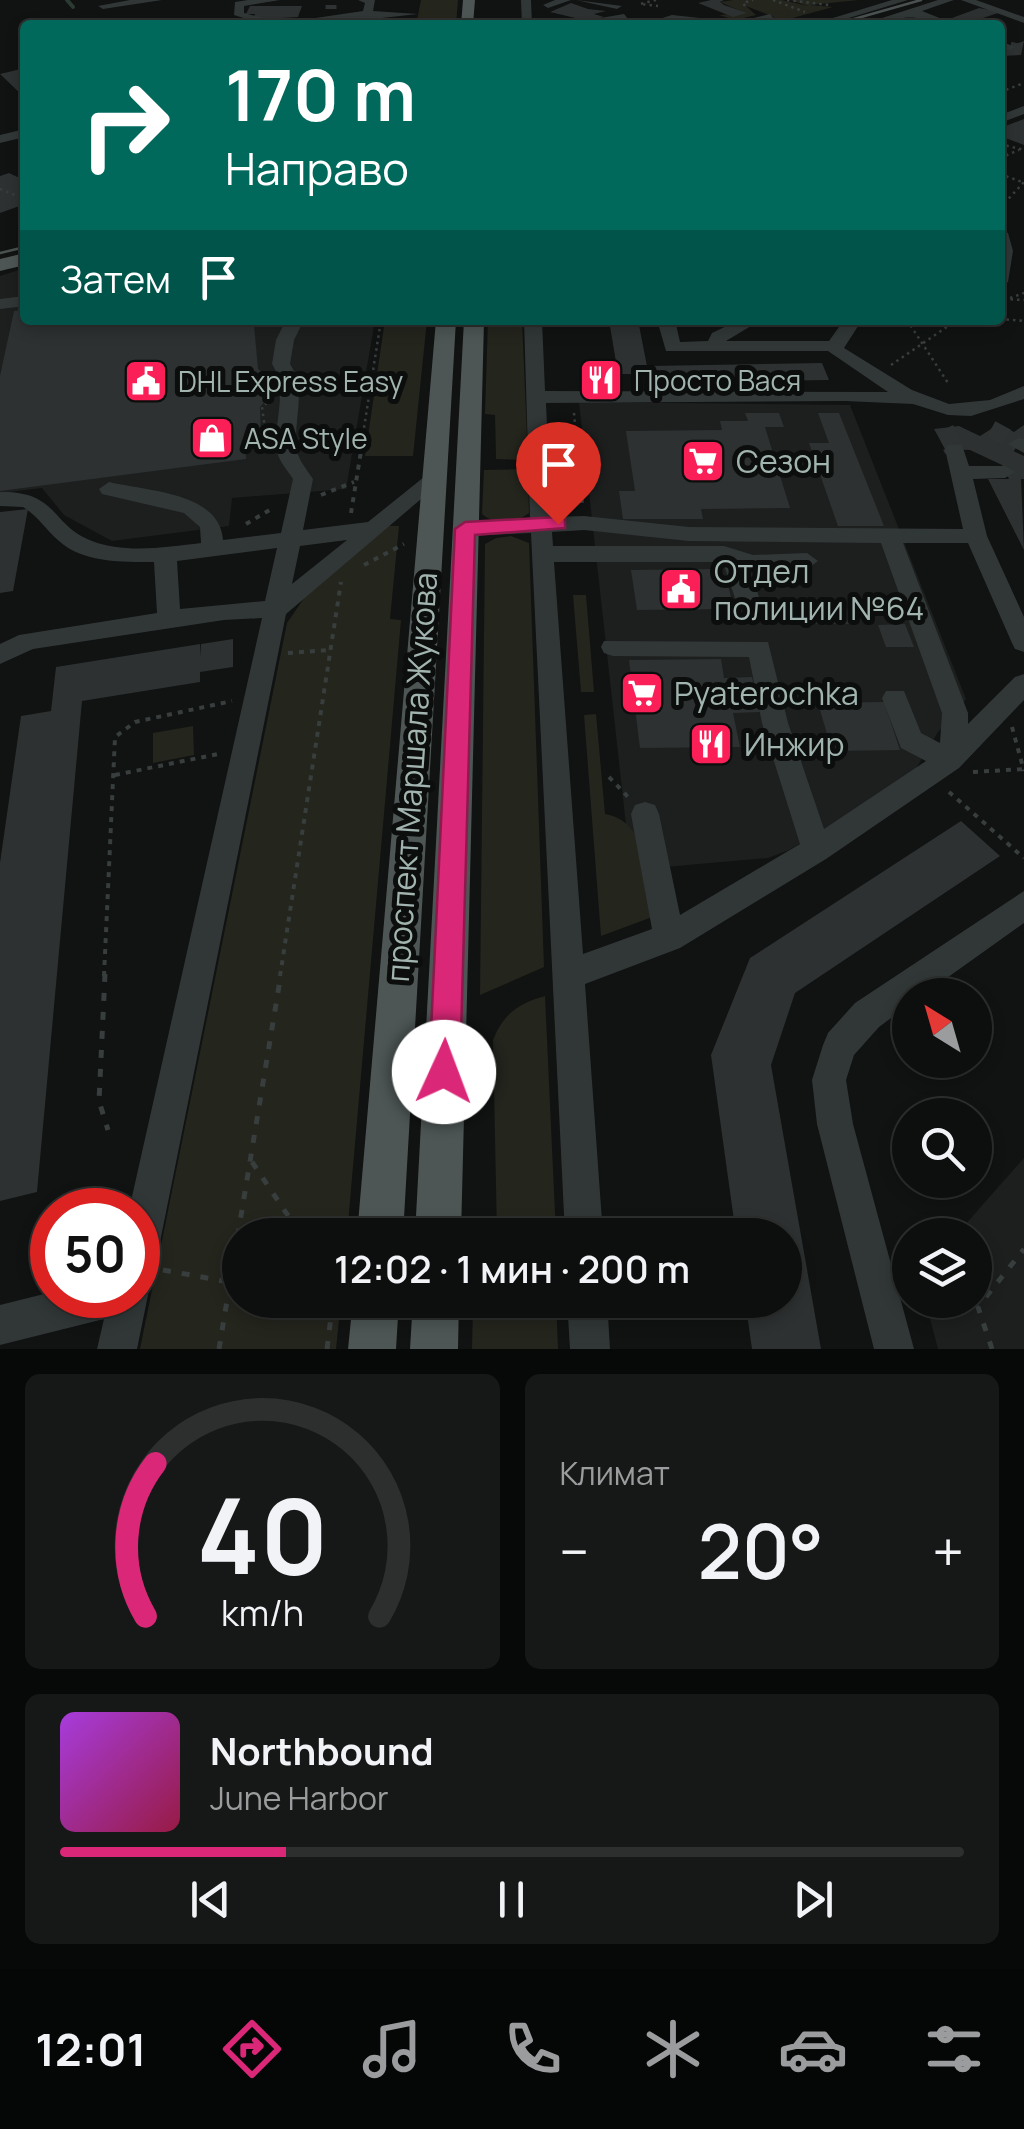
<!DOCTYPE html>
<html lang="ru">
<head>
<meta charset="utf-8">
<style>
  :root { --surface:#0d0e0e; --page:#161717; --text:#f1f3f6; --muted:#9a9c9e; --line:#2d2e2e; --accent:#db2777 }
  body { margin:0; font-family:Manrope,sans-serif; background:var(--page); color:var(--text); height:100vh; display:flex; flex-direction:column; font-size:38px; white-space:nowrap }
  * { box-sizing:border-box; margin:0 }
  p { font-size:32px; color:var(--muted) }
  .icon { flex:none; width:55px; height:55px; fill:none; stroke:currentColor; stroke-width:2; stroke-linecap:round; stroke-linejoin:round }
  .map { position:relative; height:1349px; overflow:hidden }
  .drawer { display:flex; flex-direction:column; gap:25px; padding:25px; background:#070808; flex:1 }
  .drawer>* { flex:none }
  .hud { position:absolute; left:20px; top:20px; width:985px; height:305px; border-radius:10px; box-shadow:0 5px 15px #0003,0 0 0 2px var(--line); background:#00695c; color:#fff; overflow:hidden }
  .needle { width:65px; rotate:323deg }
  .fabs { position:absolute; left:892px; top:978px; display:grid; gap:20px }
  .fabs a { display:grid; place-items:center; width:100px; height:100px; border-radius:50%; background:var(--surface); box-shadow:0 5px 15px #0003,0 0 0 2px var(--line); font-size:50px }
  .speed { position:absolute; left:30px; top:1188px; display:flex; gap:20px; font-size:50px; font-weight:700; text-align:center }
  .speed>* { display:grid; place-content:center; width:130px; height:130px; border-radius:50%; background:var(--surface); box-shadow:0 5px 15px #0003,0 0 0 2px var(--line); line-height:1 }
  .speed .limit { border:15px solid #d22; background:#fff; color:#111 }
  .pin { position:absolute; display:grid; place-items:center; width:85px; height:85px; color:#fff; margin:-102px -42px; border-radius:50% 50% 50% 0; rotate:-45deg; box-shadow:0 0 10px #0007 }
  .pin .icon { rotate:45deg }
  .me { position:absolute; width:110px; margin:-55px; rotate:2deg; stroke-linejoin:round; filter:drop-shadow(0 0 8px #0008) }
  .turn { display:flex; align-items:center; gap:35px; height:210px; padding:0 40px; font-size:45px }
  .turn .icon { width:130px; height:130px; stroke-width:2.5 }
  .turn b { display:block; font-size:70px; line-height:85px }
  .then { display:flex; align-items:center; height:95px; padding:0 40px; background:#0003; gap:20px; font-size:38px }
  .big { font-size:75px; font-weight:600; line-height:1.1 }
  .drawer .card { flex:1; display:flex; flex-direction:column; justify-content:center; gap:15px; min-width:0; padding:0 35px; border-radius:15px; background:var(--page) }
  .drawer .dial { align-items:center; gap:0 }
  .dial svg { height:260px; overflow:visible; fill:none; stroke:var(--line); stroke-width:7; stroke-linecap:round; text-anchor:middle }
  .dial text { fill:var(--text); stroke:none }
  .song { display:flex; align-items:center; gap:30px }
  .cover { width:120px; height:120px; border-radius:15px; background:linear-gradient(135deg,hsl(280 70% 55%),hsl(340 70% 35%)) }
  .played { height:10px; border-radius:5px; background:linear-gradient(90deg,var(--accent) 25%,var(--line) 25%) }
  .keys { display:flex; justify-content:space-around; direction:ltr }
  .heat { display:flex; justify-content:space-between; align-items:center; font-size:55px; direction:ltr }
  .drawer .tiles { flex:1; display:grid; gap:25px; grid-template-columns:1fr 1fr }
  .card:last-child { grid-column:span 2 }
  .trip { position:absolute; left:222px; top:1218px; width:580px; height:100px; border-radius:50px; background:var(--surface); box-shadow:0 5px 15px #0003,0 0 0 2px var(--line); font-weight:600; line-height:100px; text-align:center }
  .dock { display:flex; height:160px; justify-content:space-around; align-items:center; background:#050606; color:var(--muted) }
  .dock .icon { width:70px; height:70px }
  .dock .current { color:var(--accent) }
  .dock b { font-size:45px; color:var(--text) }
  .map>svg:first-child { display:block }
</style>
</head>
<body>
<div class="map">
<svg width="1024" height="1349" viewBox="0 0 1024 1349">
  <rect width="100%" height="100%" fill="#111212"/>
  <!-- built -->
  <path fill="#1d1f1f" d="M 25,268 L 25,320 L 375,320 L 346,489 L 232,498 L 229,526 L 112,541 L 64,515 L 42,488 L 0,493 L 0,276 Z
    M 579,402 L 850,405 L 966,699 L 938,732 L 911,777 L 789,850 L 768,858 L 631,870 Z
    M 1024,1158 L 1024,1349 L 938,1349 L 925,1300 L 975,1300 L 975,1235 L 956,1235 Z"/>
  <!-- green -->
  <path fill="#24251d" d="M 421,0 L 458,0 L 456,25 L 416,25 Z
    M 733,0 L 782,0 L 808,6 L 790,0 L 859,0 L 810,5 L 833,7 L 767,25 L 749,25 L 774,17 L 746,6 L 756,15 L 735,20 L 719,15 L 745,13 L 720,2 Z
    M 385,320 L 427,320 L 413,456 L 365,456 Z
    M 488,320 L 522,320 L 528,460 L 496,459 L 495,415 L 485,414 Z
    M 528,469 L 529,513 C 515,524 496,526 482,514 L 484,470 Z
    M 386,526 L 399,526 L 390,619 L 401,620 L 347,1235 L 240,1235 L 240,1300 L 341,1300 L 336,1349 L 140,1349 L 287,623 L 309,591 Z
    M 511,536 L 529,543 L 544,967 L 480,995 L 485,544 L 496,538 Z
    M 573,595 L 586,595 L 594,692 L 581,692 Z
    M 596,714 L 605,814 C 649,821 647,880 655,916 L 601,936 L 584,715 Z
    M 193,726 L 194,755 L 153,763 L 153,733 Z
    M 545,996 L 556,1235 L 497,1235 L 493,1040 C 503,1014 519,1003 545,996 Z
    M 556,1300 L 558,1349 L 472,1349 L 473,1303 Z"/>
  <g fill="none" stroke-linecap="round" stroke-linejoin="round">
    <!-- stream -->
    <path stroke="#2a3b33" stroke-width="4" d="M 67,0 L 73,7"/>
  </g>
  <!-- building -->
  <path fill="#2d3131" d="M 711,0 L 724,0 L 720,2 L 724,5 L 747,13 L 733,17 L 698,3 Z
    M 571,3 L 588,9 L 606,11 L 594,14 L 604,17 L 588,21 L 550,12 Z
    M 250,6 L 302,6 L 298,17 L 252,20 L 255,14 L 246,14 Z
    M 979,8 L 1001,12 L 968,23 L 952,18 Z
    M 1024,41 L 1021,55 L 1000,56 L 1000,49 Z
    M 25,68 L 25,98 L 0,74 Z
    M 1024,119 L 1024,145 L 1000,136 L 1000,128 Z
    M 9,173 L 24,180 L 25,204 L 0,213 L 0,176 Z
    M 25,310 L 25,320 L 266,320 L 266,324 L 254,325 L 258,369 L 276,381 L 275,390 L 260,407 L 261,442 L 245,444 L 246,459 L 0,491 L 0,376 L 14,311 Z
    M 609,320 L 638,320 L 647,366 L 822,363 L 829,380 L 650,383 L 648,374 L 618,374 Z
    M 745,413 L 779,413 L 784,427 L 765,427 L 790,508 L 701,509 L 703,519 L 623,519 L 619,491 L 635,491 L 626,431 L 722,430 L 720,421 L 748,421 Z
    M 818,413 L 839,413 L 884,526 L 838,526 L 809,443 L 829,443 Z
    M 999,424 L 1014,432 L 1024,425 L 1024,440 L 1011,450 L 1024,456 L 1024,479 L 1021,479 L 1024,550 L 988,479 L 1009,479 L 1002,465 L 970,450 L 945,449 L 934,429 L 959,426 L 980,436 Z
    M 28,509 L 13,591 L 0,593 L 0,512 Z
    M 716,569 L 719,581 L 727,581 L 731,597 L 723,597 L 726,609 L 637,610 L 631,570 Z
    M 776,607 L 847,608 L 852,624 L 779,623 Z
    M 905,624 L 914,647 L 886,647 L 878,625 Z
    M 233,639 L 233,667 L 200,672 L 200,682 L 82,701 L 37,1192 L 0,1201 L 0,863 L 21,716 L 51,711 L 56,667 L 200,644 L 201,657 L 201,644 Z
    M 721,659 L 724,678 L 752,677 L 760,712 L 733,713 L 740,747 L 640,748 L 629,660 Z
    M 884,702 L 900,750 L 832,751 L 818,703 Z
    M 961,821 L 1000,856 L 795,993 L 771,1065 L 821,1349 L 752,1349 L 745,1300 L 785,1300 L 785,1235 L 736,1235 L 711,1055 L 750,958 Z"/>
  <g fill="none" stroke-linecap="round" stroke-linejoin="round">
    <!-- minor-tunnel-far2 -->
    <path stroke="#2e3232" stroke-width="11" stroke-dasharray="11 5" stroke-linecap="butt" d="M 331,5 L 331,9
      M 1010,47 L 1024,51"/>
    <!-- minor-tunnel-far1 -->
    <path stroke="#2e3232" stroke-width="18" stroke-dasharray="18 9" stroke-linecap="butt" d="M 945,429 L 954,447
      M 991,429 L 1018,444"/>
    <!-- minor-tunnel -->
    <path stroke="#2e3232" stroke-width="22" stroke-dasharray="22 11" stroke-linecap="butt" d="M 953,445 L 955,449"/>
    <!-- path-far2 -->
    <path stroke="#373e3d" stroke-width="2.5" stroke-dasharray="2.5 4" stroke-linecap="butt" d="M 656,0 L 640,4 L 658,6
      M 773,0 L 805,12
      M 787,0 L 829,5
      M 745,6 L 743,3 L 753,0
      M 1000,92 L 1024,83
      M 1000,144 L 1024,150
      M 1000,158 L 1019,150
      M 1000,174 L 1022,182
      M 0,189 L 25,199
      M 1000,208 L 1024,182
      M 1010,298 L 1024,293
      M 1004,299 L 1024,300
      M 1000,319 L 1024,321
      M 907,320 L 948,383
      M 891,365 L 957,320
      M 574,413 L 577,447
      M 265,429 L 262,407 L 269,401
      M 361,447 L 381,320"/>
    <!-- path-far1 -->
    <path stroke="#373e3d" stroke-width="4" stroke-dasharray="5 6" stroke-linecap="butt" d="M 577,445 L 582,503
      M 321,495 L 354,482
      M 351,513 L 362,445
      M 246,524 L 273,508
      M 364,565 L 404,544
      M 288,653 L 329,650
      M 1012,727 L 1024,771
      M 973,772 L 1024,769
      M 115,775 L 218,754
      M 609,777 L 630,799
      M 949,792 L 1024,858
      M 104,976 L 115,737 L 135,722 L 232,701
      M 280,976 L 341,582"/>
    <!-- path -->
    <path stroke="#373e3d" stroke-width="5" stroke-dasharray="8 11" stroke-linecap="butt" d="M 105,974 L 99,1101 L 108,1130
      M 252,1162 L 301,1235
      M 163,1270 L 240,1284
      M 219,1349 L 281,974
      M 327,1349 L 333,1300
      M 992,1349 L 978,1307 L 1024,1249"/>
    <!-- minor -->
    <path fill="#313737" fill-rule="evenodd" d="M 130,0 L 162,0 L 103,9 L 98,6 Z
      M 248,0 L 280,0 L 244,6 L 244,13 L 267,19 L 302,20 L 363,11 L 365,3 L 358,0 L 375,0 L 373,11 L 418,14 L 319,25 L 265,25 L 234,15 L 235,2 Z
      M 521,0 L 531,0 L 532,25 L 522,25 Z
      M 555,0 L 571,0 L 548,8 L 543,5 Z
      M 576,0 L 622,6 L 617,9 Z
      M 892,0 L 908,0 L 826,25 L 810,25 Z
      M 938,0 L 954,0 L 922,11 L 957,25 C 924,25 923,11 887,21 L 882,18 Z
      M 961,0 L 976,0 L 1024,17 L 1024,23 Z
      M 624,14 L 628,19 L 572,25 L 577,22 Z
      M 770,14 L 774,19 L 752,25 L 672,21 L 640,25 L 672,15 L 737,22 Z
      M 1000,41 L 1015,47 L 1010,50 L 1000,47 Z
      M 1024,106 L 1024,114 L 1000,123 L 1000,115 Z
      M 25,129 L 25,137 L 0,143 L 0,135 Z
      M 1000,228 L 1008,233 L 1013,251 L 1008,282 L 1000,287 Z
      M 25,296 L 25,306 L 0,309 L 0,299 Z
      M 286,320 L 304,320 L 294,340 L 290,364 C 308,391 292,422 297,451 C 299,461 308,471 313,479 L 303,530 L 368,522 L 424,477 L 438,477 L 441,482 L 286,614 L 157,1257 L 151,1270 L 138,1276 L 138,1210 L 129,1210 L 262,618 L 224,620 L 33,649 L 0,664 L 0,644 L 19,635 L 157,613 L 154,562 C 123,562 83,563 59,541 C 46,530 38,516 23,507 L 0,506 L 0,492 C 59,491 50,525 92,541 C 125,554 167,547 201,543 L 200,527 L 184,513 L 102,494 L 99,489 L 109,482 C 146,491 220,492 223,540 L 281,533 L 293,479 C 288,471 278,460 277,451 C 273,421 289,391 272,364 L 276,340 ZM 347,540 L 292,584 L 300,546 ZM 277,548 L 265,601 L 180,609 L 177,561 Z
      M 524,320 L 542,320 L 545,391 L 888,392 L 828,351 L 666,351 L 657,320 L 675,320 L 680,342 L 708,341 L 712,333 L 739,320 L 761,320 L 726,341 L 829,341 L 844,320 L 862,320 L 844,348 L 912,390 L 949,404 L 990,400 L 1024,386 L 1024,399 L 971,416 L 948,415 L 913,404 L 845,401 L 546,403 L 551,517 L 584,516 L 689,527 L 963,529 L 945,449 L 948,445 L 962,445 L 969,466 L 1005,466 L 1015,472 L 1005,478 L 973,479 L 987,536 L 1024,617 L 1024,652 L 1015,649 L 1012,643 L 968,543 L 903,543 L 968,713 L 968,724 L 1015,677 L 1024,674 L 1024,700 L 959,768 L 826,859 L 680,948 L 585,984 L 603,1235 L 565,1235 L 531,533 L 465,536 L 454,529 L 465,522 L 530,519 ZM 584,530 L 689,541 L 881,543 L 942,713 L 940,743 L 921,733 L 904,691 L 886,691 L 882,698 L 901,748 L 926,761 L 824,829 L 788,723 L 768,642 L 604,641 L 601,647 L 604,653 L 613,656 L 749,657 L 762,723 L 800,844 L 680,915 L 659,814 L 655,805 L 645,802 L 635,805 L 631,814 L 652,929 L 583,954 L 554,562 L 723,562 L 736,601 L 748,609 L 760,601 L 751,570 L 807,569 L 818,561 L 807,553 L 753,555 L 724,546 L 553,546 L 552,532 Z
      M 1018,438 L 1024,439 L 1024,453 L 1008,444 Z
      M 1024,891 L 1024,923 L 923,995 L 910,995 L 910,1004 L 879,1027 L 854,1055 L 846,1080 L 853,1124 L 914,1349 L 874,1349 L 817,1124 L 812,1080 L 823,1045 L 828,1033 L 855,1003 Z
      M 138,1279 L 143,1281 L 148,1295 L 137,1349 L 97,1349 L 104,1319 L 0,1345 L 0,1305 L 52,1292 L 138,1295 Z
      M 567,1300 L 607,1300 L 610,1349 L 570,1349 Z"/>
    <!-- major -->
    <path fill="#4d5655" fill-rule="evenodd" d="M 463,0 L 475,0 L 473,25 L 461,25 Z
      M 25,253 L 25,265 L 0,271 L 0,259 Z
      M 436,320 L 456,320 L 403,1235 L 357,1235 Z
      M 464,320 L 484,320 L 461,1235 L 415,1235 Z
      M 353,1300 L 399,1300 L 396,1349 L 348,1349 Z
      M 413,1300 L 459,1300 L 458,1349 L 410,1349 Z"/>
    <!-- tram -->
    <path stroke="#4a5251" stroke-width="2.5" d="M 833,25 L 921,0
      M 0,253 L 25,247"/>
  </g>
  <!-- route -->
  <path fill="#db2777" stroke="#8e194d" stroke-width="2.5" d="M 558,517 L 565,519 L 565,528 L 475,535 L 460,1072 L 455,1083 L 444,1088 L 434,1083 L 429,1072 L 455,529 L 465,522 Z"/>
  <!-- icons -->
  <defs>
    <g id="restaurant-square" transform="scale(2.25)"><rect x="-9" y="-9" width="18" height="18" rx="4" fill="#fa2057" stroke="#0c0d0d"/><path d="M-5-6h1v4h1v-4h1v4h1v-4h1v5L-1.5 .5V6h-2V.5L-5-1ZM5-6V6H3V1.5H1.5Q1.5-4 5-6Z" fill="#fff"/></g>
    <g id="civic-square" transform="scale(2.25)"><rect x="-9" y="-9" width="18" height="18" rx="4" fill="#fa2057" stroke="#0c0d0d"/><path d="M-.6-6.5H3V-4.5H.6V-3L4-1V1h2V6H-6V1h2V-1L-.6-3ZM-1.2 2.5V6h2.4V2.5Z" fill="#fff"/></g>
    <g id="shop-square" transform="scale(2.25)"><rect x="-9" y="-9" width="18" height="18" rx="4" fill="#fa2057" stroke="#0c0d0d"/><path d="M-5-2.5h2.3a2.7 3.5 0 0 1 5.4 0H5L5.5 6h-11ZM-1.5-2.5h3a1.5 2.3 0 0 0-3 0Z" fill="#fff"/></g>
    <g id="supermarket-square" transform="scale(2.25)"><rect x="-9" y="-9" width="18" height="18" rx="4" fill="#fa2057" stroke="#0c0d0d"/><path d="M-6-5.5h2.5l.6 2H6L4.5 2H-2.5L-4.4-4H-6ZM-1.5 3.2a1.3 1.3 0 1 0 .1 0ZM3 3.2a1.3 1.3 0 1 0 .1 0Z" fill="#fff"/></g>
  </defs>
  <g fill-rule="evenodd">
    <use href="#restaurant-square" x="601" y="380"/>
    <use href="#civic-square" x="146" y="381"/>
    <use href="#shop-square" x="212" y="438"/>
    <use href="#supermarket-square" x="703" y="461"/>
    <use href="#civic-square" x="681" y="589"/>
    <use href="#supermarket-square" x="642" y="693"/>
    <use href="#restaurant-square" x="711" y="744"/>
  </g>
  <g text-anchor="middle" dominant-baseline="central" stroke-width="10" stroke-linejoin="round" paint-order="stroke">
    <!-- far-poi labels -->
    <g font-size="28" fill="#a1b4b0" stroke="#0c0d0d" text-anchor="start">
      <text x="634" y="380">Просто Вася</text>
      <text x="178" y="381">DHL Express Easy</text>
      <text x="244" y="438">ASA Style</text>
    </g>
    <!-- poi labels -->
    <g font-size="32" fill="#a1b4b0" stroke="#0c0d0d" text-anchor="start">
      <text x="736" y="461">Сезон</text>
      <text x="714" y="571">Отдел<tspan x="714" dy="37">полиции №64</tspan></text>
      <text x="674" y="693">Pyaterochka</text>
      <text x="744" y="744">Инжир</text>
    </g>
    <!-- street labels -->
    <g font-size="32" fill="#a1b4b0" stroke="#0c0d0d">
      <text transform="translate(411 777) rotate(-86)">проспект Маршала Жукова</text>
    </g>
  </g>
</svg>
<div class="fabs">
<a><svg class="needle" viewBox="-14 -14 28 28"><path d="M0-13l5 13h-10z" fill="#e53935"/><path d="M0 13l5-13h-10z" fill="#9a9c9e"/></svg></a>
<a><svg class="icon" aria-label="search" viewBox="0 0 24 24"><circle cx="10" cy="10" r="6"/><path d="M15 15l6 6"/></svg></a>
<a><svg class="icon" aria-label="layers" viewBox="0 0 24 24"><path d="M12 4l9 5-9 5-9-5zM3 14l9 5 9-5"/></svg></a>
</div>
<div class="speed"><div class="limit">50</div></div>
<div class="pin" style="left:558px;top:524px;background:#d93025"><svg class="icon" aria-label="arrive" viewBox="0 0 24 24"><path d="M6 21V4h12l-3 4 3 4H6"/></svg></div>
<svg class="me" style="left:444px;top:1072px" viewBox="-20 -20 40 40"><circle r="19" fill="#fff"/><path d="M0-13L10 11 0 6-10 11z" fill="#db2777"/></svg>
<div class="trip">12:02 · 1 мин · 200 m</div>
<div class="hud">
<div class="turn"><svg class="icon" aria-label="right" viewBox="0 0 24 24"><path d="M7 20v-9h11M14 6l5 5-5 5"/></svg><div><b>170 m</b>Направо</div></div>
<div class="then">Затем<svg class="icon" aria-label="arrive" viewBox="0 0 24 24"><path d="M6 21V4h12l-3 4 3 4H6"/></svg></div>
</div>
</div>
<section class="drawer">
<div class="tiles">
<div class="card dial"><svg viewBox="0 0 100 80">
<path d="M14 69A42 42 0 1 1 86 69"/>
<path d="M14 69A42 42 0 0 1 17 22" stroke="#db2777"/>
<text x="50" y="56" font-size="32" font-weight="700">40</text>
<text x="50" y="72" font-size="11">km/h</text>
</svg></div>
<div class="card"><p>Климат</p>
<div class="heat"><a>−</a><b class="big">20°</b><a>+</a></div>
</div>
<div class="card">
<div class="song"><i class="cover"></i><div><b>Northbound</b><p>June Harbor</p></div></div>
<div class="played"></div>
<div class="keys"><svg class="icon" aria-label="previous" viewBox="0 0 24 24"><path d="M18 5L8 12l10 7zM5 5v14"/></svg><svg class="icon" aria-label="pause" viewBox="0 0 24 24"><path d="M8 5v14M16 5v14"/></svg><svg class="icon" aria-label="next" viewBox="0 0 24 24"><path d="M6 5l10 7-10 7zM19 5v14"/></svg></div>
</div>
</div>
</section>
<nav class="dock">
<b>12:01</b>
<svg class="icon current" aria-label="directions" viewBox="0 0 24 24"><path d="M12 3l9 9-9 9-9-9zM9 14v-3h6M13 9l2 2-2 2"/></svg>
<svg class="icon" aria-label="music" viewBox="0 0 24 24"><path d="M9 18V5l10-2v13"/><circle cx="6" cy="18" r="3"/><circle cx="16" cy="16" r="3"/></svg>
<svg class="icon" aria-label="phone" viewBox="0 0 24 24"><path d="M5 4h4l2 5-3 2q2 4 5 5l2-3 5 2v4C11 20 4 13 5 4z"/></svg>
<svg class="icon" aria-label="climate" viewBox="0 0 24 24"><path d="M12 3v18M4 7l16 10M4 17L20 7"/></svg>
<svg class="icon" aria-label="car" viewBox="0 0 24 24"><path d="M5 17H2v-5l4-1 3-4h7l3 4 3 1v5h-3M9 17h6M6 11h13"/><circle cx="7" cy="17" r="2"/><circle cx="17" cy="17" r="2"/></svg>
<svg class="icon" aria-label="filters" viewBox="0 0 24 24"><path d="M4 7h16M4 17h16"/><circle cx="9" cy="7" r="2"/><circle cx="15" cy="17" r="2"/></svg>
</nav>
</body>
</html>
